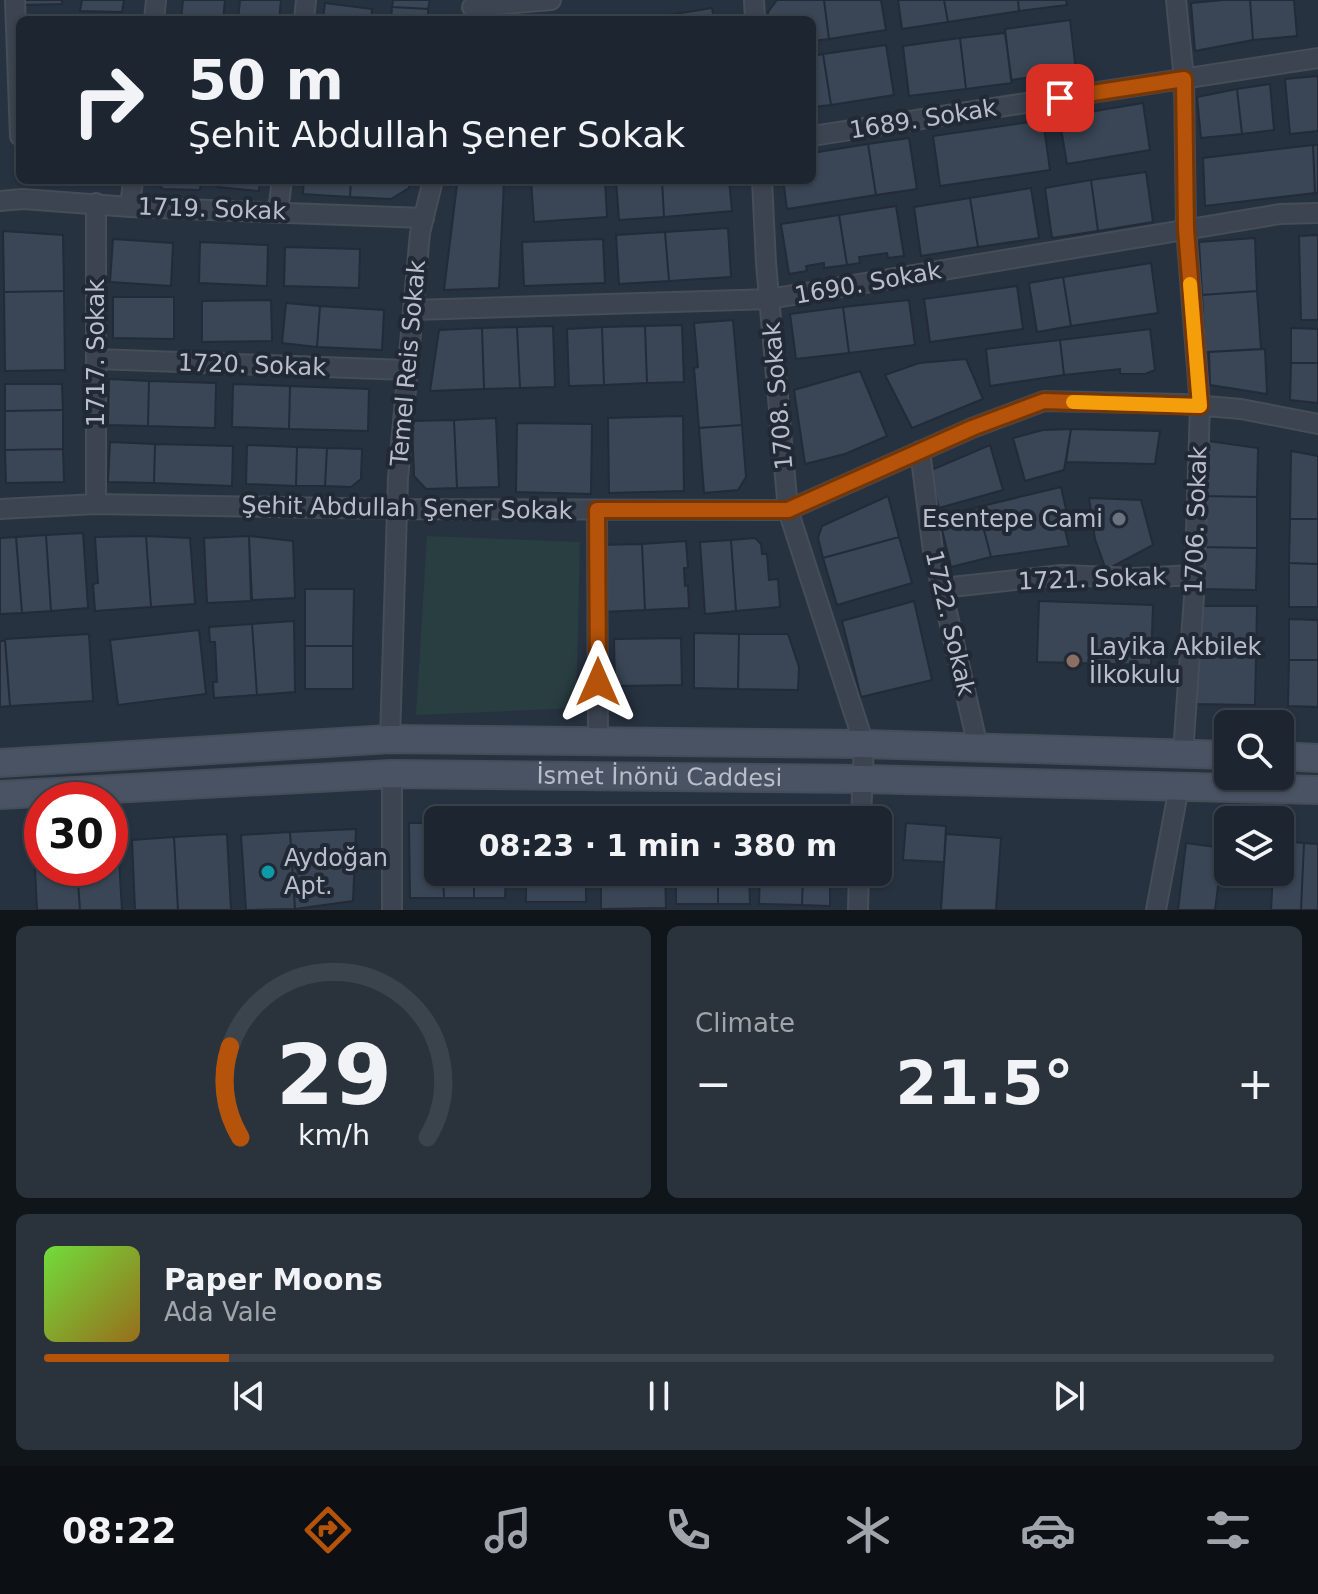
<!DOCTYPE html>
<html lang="en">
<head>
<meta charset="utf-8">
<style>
  :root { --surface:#1d2630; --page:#2a323c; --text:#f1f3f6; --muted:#a0a5ab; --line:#3b434c; --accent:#b45309 }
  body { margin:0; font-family:"DejaVu Sans",sans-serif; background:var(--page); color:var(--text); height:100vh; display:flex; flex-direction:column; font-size:30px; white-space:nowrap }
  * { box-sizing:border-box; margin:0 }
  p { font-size:26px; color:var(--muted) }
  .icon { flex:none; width:44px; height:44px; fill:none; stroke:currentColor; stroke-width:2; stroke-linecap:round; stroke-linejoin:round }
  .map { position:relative; height:910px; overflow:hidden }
  .side { display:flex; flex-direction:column; gap:16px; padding:16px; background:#10151a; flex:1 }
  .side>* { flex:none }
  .banner { position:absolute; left:16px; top:16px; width:800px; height:168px; border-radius:12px; box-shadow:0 2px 6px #0004,0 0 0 2px var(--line); background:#1d2630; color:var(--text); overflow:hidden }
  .buttons { position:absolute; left:1214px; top:710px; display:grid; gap:16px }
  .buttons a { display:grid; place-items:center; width:80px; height:80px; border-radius:12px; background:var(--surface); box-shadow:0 2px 6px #0004,0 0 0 2px var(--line); font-size:40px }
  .speed { position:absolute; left:24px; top:782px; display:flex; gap:16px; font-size:40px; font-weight:700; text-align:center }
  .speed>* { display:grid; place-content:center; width:104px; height:104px; border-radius:50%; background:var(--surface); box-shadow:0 2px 6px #0004,0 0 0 2px var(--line); line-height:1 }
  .speed .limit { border:12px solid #d22; background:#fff; color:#111 }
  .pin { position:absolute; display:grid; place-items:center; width:68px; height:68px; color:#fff; margin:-34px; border-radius:16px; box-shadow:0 4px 12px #0006 }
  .me { position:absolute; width:88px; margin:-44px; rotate:0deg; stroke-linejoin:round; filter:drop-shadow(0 0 6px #0008) }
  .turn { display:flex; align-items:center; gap:28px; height:168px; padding:0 40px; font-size:36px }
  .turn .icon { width:104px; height:104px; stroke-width:2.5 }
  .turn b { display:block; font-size:56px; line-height:68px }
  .big { font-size:60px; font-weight:700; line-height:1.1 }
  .side .widget { flex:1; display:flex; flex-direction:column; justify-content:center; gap:12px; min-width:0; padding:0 28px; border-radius:12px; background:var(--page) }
  .side .dial { align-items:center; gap:0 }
  .dial svg { height:208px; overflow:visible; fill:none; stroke:var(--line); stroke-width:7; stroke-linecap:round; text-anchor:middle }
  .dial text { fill:var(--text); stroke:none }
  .song { display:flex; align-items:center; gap:24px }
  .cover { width:96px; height:96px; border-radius:12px; background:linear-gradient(135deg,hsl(100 70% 55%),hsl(40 70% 35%)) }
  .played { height:8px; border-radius:4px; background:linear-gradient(90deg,var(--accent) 15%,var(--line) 15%) }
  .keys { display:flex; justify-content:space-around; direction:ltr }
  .heat { display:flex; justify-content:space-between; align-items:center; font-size:44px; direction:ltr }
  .side .tiles { flex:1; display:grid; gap:16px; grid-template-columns:1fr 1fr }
  .widget:last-child { grid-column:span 2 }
  .trip { position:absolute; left:424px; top:806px; width:468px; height:80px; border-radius:12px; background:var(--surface); box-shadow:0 2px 6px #0004,0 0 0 2px var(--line); font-weight:700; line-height:80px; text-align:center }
  .menu { display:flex; height:128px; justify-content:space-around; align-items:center; background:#0c0f13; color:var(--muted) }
  .menu .icon { width:56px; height:56px }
  .menu .selected { color:var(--accent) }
  .menu b { font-size:36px; color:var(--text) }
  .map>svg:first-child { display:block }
</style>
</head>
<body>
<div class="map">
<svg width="1318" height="910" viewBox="0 0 1318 910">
  <rect width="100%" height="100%" fill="#273240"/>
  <!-- green -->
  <path fill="#293e41" d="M 427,536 L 580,542 L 576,708 L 416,715 Z"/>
  <!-- building -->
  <path fill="#3a4656" stroke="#222b37" stroke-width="2" d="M 21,0 L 62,0 L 62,4 L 21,5 Z
    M 82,0 L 124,0 L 122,12 L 80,11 Z
    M 183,0 L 225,0 L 223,20 L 181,20 Z
    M 240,0 L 281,0 L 279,20 L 238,20 Z
    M 393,0 L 430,0 L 428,9 L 392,7 Z
    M 777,0 L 824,0 L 829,39 L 812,41 L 812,20 L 769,20 L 768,12 Z
    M 824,0 L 881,0 L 886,30 L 829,39 Z
    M 898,0 L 944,0 L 948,22 L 902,29 Z
    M 944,0 L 1018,0 L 1019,11 L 948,22 Z
    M 1018,0 L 1066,0 L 1067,5 L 1019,11 Z
    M 1224,0 L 1250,0 L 1253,40 L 1195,51 L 1191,3 Z
    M 1250,0 L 1294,0 L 1297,36 L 1253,40 Z
    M 325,3 L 372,9 L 371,20 L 323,20 Z
    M 392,7 L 428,9 L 428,20 L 391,20 Z
    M 712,8 L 714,20 L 645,20 L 645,19 Z
    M 1070,20 L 1076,71 L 1011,80 L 1005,29 Z
    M 1005,33 L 1012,83 L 966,89 L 960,38 Z
    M 960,38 L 966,89 L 909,96 L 903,46 Z
    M 886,45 L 894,95 L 831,105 L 823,54 Z
    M 823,54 L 831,105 L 812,107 L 812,56 Z
    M 1318,76 L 1318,131 L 1290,134 L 1285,79 Z
    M 1270,84 L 1274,130 L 1242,134 L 1237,89 Z
    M 1237,89 L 1242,134 L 1201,138 L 1197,97 Z
    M 1143,103 L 1150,150 L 1067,164 L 1059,117 Z
    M 1043,120 L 1050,170 L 940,186 L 933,136 Z
    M 909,138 L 917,189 L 876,195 L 868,144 Z
    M 868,144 L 876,195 L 787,209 L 783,180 L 812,180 L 812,153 Z
    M 1313,145 L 1315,193 L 1205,206 L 1203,158 Z
    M 1313,145 L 1318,145 L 1318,193 L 1315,193 Z
    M 1146,172 L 1153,222 L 1098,231 L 1091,180 Z
    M 34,180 L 92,180 L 82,185 Z
    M 154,180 L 201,180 L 200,190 L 163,189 Z
    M 219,180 L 260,180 L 259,191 L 218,187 Z
    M 304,180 L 351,180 L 350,197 L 303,194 Z
    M 351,180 L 409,180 L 409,188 L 391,199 L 350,197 Z
    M 531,180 L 605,180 L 607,217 L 534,222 Z
    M 616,180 L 662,180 L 664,217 L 619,220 Z
    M 662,180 L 729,180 L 732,211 L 664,217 Z
    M 1091,180 L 1098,231 L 1052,238 L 1045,188 Z
    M 504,181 L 499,288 L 444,290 L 457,185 Z
    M 1031,188 L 1039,238 L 978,247 L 970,198 Z
    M 970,198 L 978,247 L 921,256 L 914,207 Z
    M 896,206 L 904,256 L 888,258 L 887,253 L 859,257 L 860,263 L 847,265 L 839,215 Z
    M 839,215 L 847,265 L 824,268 L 824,263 L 806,266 L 807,271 L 789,274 L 781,224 Z
    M 728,228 L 731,277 L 669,281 L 665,232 Z
    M 3,231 L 63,235 L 64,291 L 4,292 Z
    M 665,232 L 669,281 L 619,284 L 616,235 Z
    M 1318,235 L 1318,320 L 1301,320 L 1299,236 Z
    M 1255,238 L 1257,291 L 1202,295 L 1199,242 Z
    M 113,239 L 173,243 L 171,286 L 110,282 Z
    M 603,239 L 605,283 L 524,286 L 522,242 Z
    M 200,242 L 268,245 L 267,286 L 199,283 Z
    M 285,247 L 360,249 L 359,288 L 284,286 Z
    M 1151,263 L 1158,313 L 1071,326 L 1063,277 Z
    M 1063,277 L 1071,326 L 1037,332 L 1029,283 Z
    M 1017,286 L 1023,329 L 930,342 L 924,299 Z
    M 64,291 L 65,370 L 5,371 L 4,292 Z
    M 1257,291 L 1261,349 L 1205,352 L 1202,295 Z
    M 113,297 L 174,297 L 174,339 L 113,338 Z
    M 271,300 L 272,341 L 202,342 L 202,301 Z
    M 909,300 L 915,345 L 849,353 L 843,307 Z
    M 286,303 L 320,306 L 317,347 L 282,343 Z
    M 320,306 L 384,310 L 382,350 L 317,347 Z
    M 843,307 L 849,353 L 796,359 L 790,314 Z
    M 733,320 L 742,425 L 699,428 L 694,368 L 698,367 L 694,323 Z
    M 682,325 L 684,382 L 647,383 L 645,326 Z
    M 553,326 L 555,387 L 520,388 L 517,327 Z
    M 645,326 L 647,383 L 604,385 L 602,327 Z
    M 517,327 L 520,388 L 484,389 L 482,328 Z
    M 602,327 L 604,385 L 569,386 L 567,329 Z
    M 482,328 L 484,389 L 430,391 L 439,330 Z
    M 1291,328 L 1318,329 L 1318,363 L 1291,363 Z
    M 1150,329 L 1155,370 L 1145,374 L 1120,374 L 1120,369 L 1064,375 L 1060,340 Z
    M 1060,340 L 1064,375 L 990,386 L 986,349 Z
    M 1265,349 L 1267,394 L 1210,385 L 1209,352 Z
    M 966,359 L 983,399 L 912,428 L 885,375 L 919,363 Z
    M 1291,363 L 1318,363 L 1318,403 L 1290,400 Z
    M 860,371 L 887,436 L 845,454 L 805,464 L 794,390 Z
    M 109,379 L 149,381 L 148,426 L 108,425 Z
    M 149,381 L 216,383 L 215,428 L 148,426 Z
    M 5,384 L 62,384 L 63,410 L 5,411 Z
    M 233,384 L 290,386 L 289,429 L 232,427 Z
    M 290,386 L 369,389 L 368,431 L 289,429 Z
    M 63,410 L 63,449 L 5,450 L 5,411 Z
    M 683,416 L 684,491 L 609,493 L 608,418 Z
    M 496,418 L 499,487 L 457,488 L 454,420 Z
    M 454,420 L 457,488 L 426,489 L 414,476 L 412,421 Z
    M 517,423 L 592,424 L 591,494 L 516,492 Z
    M 742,425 L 746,477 L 738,490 L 704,493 L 699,428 Z
    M 1071,429 L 1064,470 L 1025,481 L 1013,438 L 1043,430 Z
    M 1071,429 L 1160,431 L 1155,464 L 1066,462 Z
    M 1201,440 L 1258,448 L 1257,497 L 1200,496 Z
    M 110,442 L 155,444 L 154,483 L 108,482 Z
    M 155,444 L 233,446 L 232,486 L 154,483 Z
    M 247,445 L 297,447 L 296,486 L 246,484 Z
    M 990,445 L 1003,490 L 939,508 L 929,471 Z
    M 297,447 L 327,448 L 325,486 L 296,486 Z
    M 327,448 L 362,449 L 361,479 L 351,487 L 325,486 Z
    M 63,449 L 64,482 L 6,483 L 5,450 Z
    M 1291,451 L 1318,456 L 1318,519 L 1290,519 Z
    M 1061,487 L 1068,518 L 1062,518 L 1069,546 L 991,557 L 978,507 Z
    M 888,496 L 899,537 L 823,558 L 818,538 L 822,526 Z
    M 1200,496 L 1257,497 L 1257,548 L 1200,547 Z
    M 1089,498 L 1141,500 L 1153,545 L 1106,570 L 1095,539 Z
    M 978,507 L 991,557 L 951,567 L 939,517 Z
    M 1290,519 L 1318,519 L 1318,564 L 1289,563 Z
    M 83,533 L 88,608 L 51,611 L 46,535 Z
    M 46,535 L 51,611 L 22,613 L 16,537 Z
    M 146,536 L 151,607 L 95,611 L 93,584 L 98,583 L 95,537 Z
    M 146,536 L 190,538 L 195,604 L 151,607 Z
    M 249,536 L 293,541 L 295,598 L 252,600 Z
    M 249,536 L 251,601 L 207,603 L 204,538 Z
    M 16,537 L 22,613 L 0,614 L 0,538 Z
    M 899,537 L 912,583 L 837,605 L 823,558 Z
    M 755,538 L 761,544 L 762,554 L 767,554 L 769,580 L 778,579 L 780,607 L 736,611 L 731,540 Z
    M 731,540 L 736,611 L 705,614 L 700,542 Z
    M 686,541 L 688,568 L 684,568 L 685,586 L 688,585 L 689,608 L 645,610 L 642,544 Z
    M 642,544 L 645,610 L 601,612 L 598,545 Z
    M 1200,547 L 1257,548 L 1256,590 L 1199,589 Z
    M 1289,563 L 1318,564 L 1318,607 L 1289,607 Z
    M 305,589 L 354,589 L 353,646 L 305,646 Z
    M 914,601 L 932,680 L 861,697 L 842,621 Z
    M 1039,601 L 1153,605 L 1151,665 L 1037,662 Z
    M 1197,606 L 1257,606 L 1256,656 L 1196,655 Z
    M 1289,619 L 1318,620 L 1318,660 L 1289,660 Z
    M 294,621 L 295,692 L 257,695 L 252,624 Z
    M 252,624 L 257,695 L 214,698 L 213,682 L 217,682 L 215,642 L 210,642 L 209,627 Z
    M 199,630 L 206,694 L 118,705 L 110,640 Z
    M 694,633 L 739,634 L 738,689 L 694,688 Z
    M 89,634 L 93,701 L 10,706 L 5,639 Z
    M 739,634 L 788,634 L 799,667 L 798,690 L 738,689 Z
    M 681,638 L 682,685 L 615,686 L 614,639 Z
    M 0,641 L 5,641 L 10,706 L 0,707 Z
    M 305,646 L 353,646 L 353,689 L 305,689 Z
    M 1196,655 L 1256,656 L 1255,705 L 1195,704 Z
    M 1289,660 L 1318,660 L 1318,707 L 1288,706 Z
    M 409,823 L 438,823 L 438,872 L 443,872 L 444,898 L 410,898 Z
    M 906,823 L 946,826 L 944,862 L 903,860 Z
    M 356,829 L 353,901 L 295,909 L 290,832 Z
    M 290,832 L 295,909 L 246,910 L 241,835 Z
    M 227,834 L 231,910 L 178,910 L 174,837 Z
    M 946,834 L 1001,838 L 996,910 L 941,910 Z
    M 174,837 L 178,910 L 135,910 L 132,840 Z
    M 110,841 L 118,841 L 122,910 L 80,910 L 77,868 L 110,868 Z
    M 1280,841 L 1304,843 L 1301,910 L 1271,910 L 1273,872 L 1280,872 Z
    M 1186,843 L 1223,848 L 1215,910 L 1178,910 Z
    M 1304,843 L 1318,844 L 1318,910 L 1301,910 Z
    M 42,846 L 42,868 L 77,868 L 80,910 L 37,910 L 34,847 Z
    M 443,872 L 474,872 L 474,898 L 444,898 Z
    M 474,872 L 506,872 L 505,898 L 474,898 Z
    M 526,872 L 586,872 L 586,902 L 526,902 Z
    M 601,872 L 665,872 L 666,908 L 601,909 Z
    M 676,872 L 718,872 L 718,904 L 676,904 Z
    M 718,872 L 749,872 L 750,904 L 718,904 Z
    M 760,872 L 803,872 L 802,905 L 759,904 Z
    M 803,872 L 830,872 L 830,906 L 802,905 Z"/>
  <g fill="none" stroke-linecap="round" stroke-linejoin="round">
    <!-- minor casing -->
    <g stroke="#454d59" stroke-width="22">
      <path id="minor" d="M 15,0 L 20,136
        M 754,0 L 755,20
        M 1176,0 L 1184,79 L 1186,229 L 1200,406 L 1194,597 L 1183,753
        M 472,7 L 551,0
        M 154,20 L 156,0
        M 304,20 L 306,0
        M 812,136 L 1318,58
        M 762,180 L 766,263 L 788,510 L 864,744 L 861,820
        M 0,201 L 23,199 L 130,207 L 424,218
        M 130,207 L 133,180
        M 278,211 L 282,180
        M 413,310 L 769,299 L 1280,214 L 1318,213
        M 96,359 L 407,370
        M 920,451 L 933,551 L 978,747
        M 96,504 L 96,203
        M 0,509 L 96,504 L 397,509 L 788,510 L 972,428 L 1044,401 L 1182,404 L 1241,409 L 1318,424
        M 597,510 L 598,739
        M 942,588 L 1062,575 L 1135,578 L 1195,575
        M 390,739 L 398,478 L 420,233 L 433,180
        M 392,774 L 392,910
        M 858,910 L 859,872
        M 1156,910 L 1179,787"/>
    </g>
    <!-- secondary casing -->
    <g stroke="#454d59" stroke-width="30">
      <g id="secondary">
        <path d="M 1280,756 L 1318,758"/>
        <path d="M 0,763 L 390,739 L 864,744 L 1228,755"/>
        <path id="s1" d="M 0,795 L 392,774 L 863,779 L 1318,790"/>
      </g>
    </g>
    <!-- minor -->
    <use href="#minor" stroke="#3b4450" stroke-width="18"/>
    <!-- secondary -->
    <use href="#secondary" stroke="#4a5363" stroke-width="26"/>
  </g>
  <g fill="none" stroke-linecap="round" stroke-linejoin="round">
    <!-- route casing -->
    <g stroke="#753606" stroke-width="20">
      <path id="route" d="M 598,682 L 597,510 L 788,510 L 972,428 L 1044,401 L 1200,406 L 1186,229 L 1184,79 L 1060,98"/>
    </g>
    <!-- route -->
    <use href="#route" stroke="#b45309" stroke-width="14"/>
    <!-- slow -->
    <path stroke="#f59e0b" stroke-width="14" d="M 1073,402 L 1200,406 L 1190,284"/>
  </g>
  <!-- markers -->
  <circle fill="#6b7280" stroke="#202935" stroke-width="3" cx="1119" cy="519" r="8"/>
  <circle fill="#8d6e63" stroke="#202935" stroke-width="3" cx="1073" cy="661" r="8"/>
  <circle fill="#0f9aa8" stroke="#202935" stroke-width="3" cx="268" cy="872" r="8"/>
  <g text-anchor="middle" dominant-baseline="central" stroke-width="8" stroke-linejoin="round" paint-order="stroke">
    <!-- street labels -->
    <g font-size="24" fill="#b8bfca" stroke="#202935">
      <text transform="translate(923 119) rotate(-9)">1689. Sokak</text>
      <text transform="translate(212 209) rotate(2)">1719. Sokak</text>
      <text transform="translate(868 283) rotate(-10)">1690. Sokak</text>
      <text transform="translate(96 353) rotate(-90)">1717. Sokak</text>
      <text transform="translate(408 363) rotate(-85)">Temel Reis Sokak</text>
      <text transform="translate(252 365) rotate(2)">1720. Sokak</text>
      <text transform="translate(778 396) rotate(-95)">1708. Sokak</text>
      <text transform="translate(407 508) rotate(1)">Şehit Abdullah Şener Sokak</text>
      <text transform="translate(1196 520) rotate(-88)">1706. Sokak</text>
      <text transform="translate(1092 579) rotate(-2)">1721. Sokak</text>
      <text transform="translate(950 623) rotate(77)">1722. Sokak</text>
      <text stroke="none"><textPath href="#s1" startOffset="660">İsmet İnönü Caddesi</textPath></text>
    </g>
    <!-- poi labels -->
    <g font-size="24" fill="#b8bfca" stroke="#202935" text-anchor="start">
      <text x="1103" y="519" text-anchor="end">Esentepe Cami</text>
      <text x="1089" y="647">Layika Akbilek<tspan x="1089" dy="28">İlkokulu</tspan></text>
      <text x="284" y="858">Aydoğan<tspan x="284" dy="28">Apt.</tspan></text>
    </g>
  </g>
</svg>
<div class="buttons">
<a><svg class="icon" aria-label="search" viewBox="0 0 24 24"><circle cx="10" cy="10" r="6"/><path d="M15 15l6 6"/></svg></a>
<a><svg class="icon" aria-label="layers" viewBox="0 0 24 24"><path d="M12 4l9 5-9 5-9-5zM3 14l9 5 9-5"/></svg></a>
</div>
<div class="speed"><div class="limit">30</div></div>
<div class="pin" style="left:1060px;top:98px;background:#d93025"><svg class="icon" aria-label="arrive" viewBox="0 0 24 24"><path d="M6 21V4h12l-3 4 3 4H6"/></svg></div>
<svg class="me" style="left:598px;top:682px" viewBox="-20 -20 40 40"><path d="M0-17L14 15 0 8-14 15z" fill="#b45309" stroke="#fff" stroke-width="4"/></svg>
<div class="trip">08:23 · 1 min · 380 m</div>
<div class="banner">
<div class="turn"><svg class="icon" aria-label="right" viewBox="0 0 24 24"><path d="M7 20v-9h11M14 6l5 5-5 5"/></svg><div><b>50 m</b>Şehit Abdullah Şener Sokak</div></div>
</div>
</div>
<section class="side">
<div class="tiles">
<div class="widget dial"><svg viewBox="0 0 100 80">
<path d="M14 69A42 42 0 1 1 86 69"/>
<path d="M14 69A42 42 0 0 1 10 34" stroke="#b45309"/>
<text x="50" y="56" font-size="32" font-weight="700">29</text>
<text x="50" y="72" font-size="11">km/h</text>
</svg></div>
<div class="widget"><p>Climate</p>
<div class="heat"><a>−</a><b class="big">21.5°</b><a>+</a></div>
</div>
<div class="widget">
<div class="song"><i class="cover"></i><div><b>Paper Moons</b><p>Ada Vale</p></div></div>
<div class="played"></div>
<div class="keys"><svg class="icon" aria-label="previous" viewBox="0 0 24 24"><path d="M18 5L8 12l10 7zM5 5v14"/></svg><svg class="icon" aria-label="pause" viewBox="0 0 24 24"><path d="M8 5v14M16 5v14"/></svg><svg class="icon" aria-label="next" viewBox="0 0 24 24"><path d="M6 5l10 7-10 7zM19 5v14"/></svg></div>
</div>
</div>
</section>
<nav class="menu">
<b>08:22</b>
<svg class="icon selected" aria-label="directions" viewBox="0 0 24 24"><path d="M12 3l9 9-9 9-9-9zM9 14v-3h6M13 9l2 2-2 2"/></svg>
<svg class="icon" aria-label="music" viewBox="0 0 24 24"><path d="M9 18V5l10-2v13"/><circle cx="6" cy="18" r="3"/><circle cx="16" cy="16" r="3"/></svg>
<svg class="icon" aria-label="phone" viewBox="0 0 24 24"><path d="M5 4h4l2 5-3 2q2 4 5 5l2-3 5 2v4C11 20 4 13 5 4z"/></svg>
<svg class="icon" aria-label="climate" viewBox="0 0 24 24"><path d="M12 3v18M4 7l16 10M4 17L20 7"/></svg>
<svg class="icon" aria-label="car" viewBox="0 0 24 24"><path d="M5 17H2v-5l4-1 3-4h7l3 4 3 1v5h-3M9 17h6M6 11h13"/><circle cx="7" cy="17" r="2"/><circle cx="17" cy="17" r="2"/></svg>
<svg class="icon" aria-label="filters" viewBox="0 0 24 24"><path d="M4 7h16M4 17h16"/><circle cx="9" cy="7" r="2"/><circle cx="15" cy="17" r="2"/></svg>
</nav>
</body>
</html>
